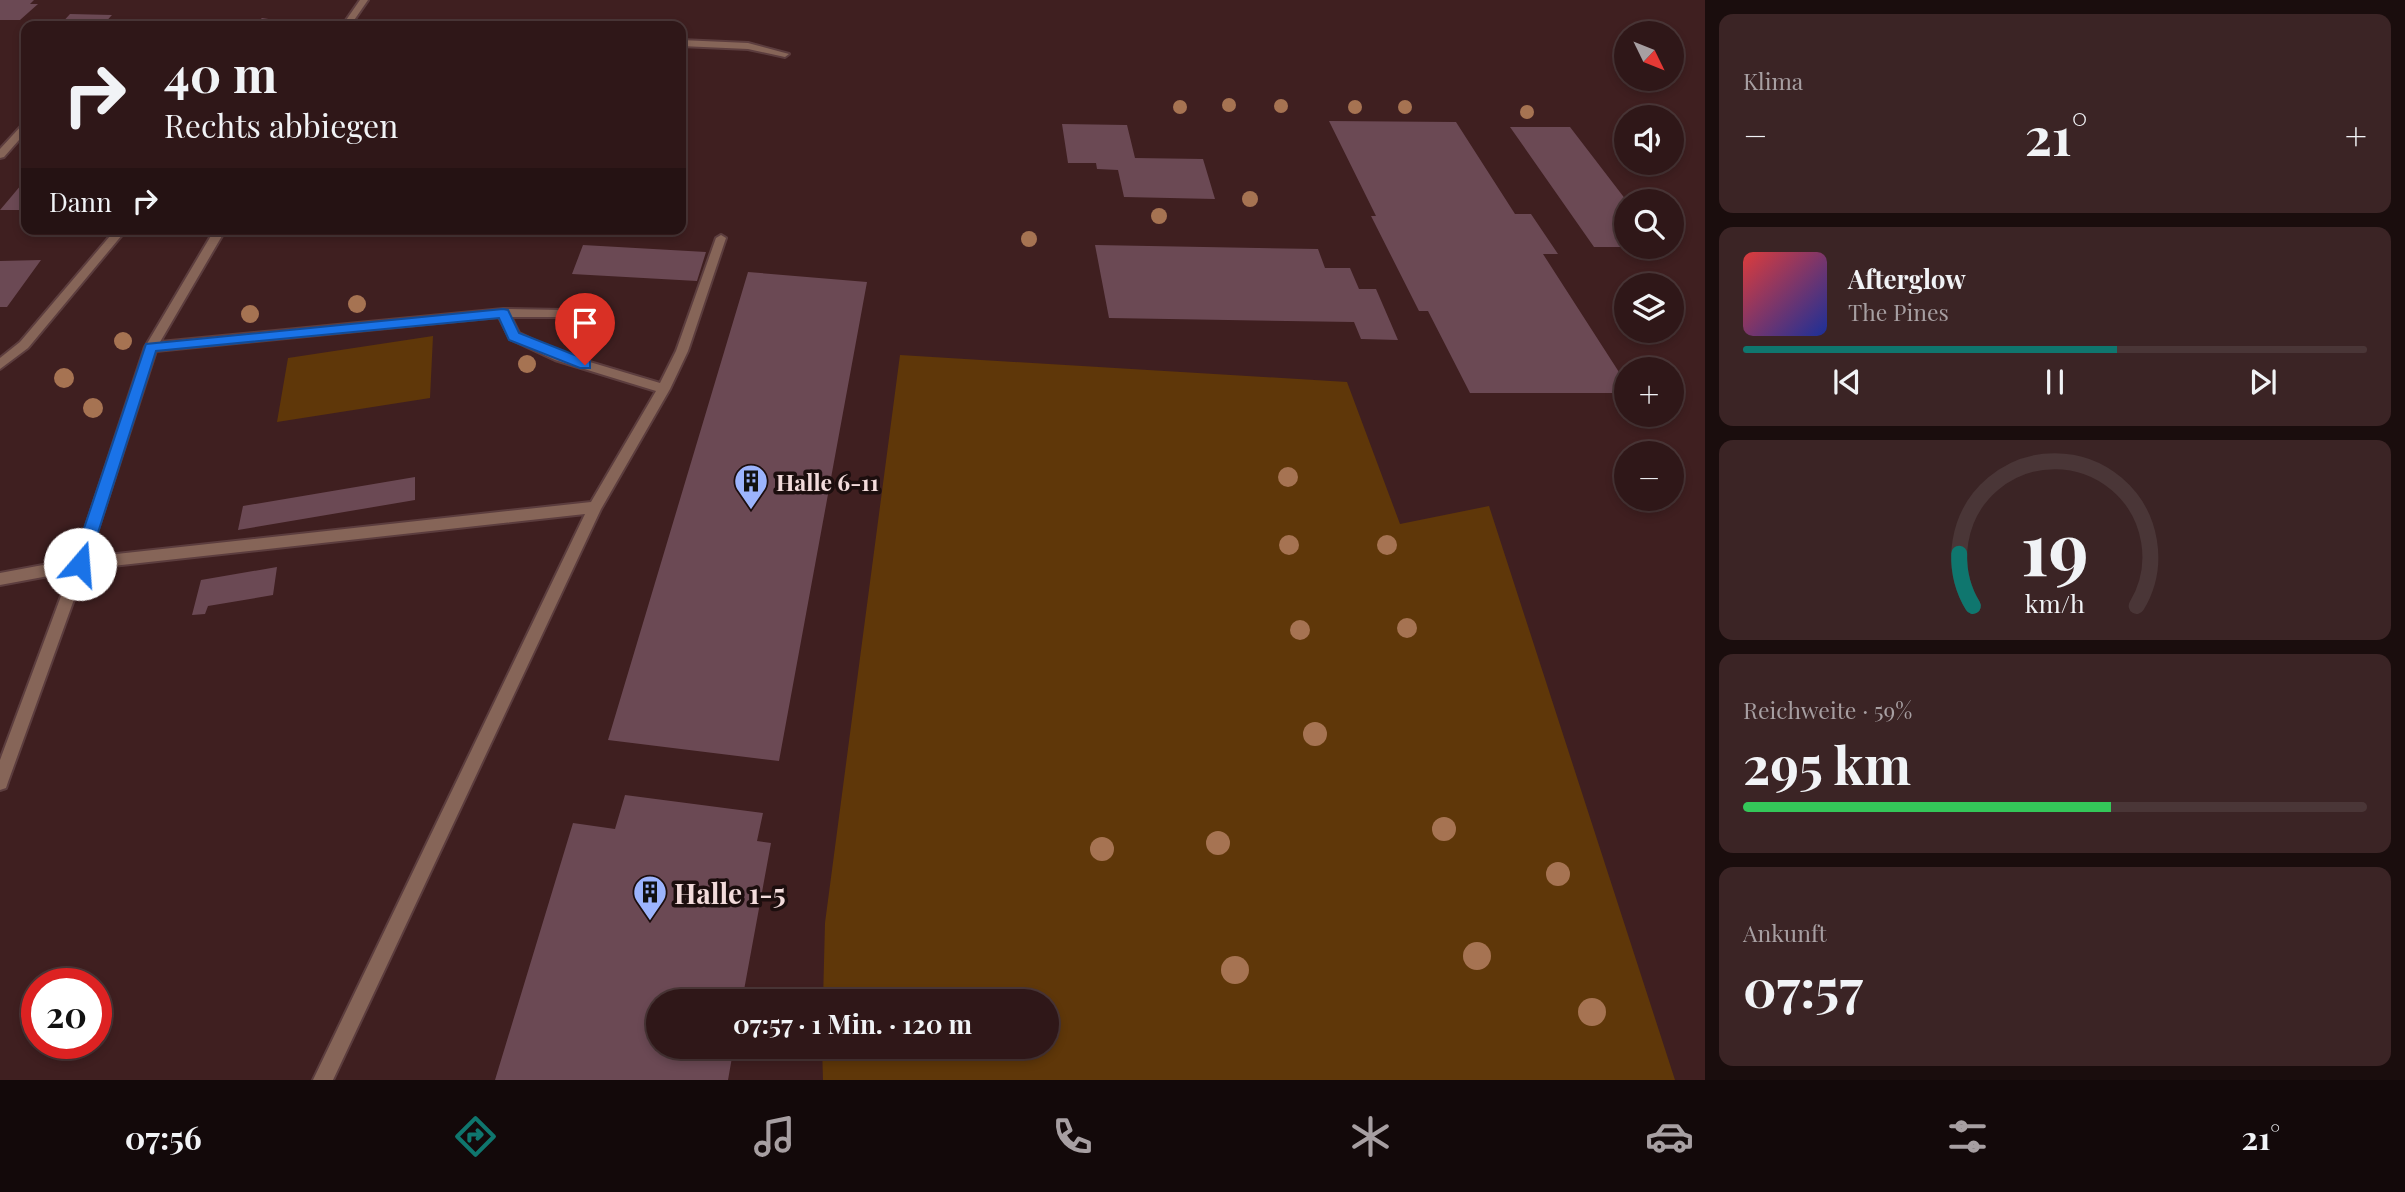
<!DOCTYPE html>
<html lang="de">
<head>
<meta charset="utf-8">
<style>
  :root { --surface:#2f1718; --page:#3b2425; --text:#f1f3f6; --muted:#a79fa2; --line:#4a3637; --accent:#0f766e }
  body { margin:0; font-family:"Playfair Display",serif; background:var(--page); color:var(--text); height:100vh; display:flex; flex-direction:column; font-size:26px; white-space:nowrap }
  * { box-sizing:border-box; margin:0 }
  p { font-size:23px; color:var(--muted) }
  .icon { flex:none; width:38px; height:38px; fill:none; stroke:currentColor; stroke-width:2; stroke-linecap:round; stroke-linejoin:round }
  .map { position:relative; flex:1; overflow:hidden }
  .drawer { display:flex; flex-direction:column; gap:14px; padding:14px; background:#1a0d0d; width:700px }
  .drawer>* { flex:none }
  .hud { position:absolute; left:21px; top:21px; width:665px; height:214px; border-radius:14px; box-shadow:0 4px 10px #0003,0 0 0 2px var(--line); background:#2f1718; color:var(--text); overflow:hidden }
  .needle { width:46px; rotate:133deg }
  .tools { position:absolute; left:1614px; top:21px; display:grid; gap:14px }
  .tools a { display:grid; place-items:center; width:70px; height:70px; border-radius:50%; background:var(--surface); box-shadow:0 4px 10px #0003,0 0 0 2px var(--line); font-size:35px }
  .speed { position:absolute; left:21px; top:968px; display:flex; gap:14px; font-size:35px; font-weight:700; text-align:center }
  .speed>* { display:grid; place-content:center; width:91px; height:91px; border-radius:50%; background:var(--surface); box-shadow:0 4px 10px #0003,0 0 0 2px var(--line); line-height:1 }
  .speed .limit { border:10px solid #d22; background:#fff; color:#111 }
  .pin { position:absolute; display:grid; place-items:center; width:60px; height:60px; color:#fff; margin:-72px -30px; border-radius:50% 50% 50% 0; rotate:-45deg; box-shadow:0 0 7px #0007 }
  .pin .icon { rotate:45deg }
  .me { position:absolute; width:77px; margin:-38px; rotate:18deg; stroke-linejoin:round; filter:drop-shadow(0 0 5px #0008) }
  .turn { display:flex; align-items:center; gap:24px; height:147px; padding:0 28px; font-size:32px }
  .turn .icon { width:91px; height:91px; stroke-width:2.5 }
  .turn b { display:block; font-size:49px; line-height:60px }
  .then { display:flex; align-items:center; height:66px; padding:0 28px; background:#0003; gap:14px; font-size:26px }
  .big { font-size:52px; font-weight:700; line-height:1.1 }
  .drawer .widget { flex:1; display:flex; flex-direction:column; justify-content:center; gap:10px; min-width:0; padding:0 24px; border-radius:14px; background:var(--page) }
  .drawer .dial { align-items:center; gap:0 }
  .dial svg { height:182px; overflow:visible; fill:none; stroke:var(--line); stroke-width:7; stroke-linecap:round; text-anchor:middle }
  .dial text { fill:var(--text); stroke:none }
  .song { display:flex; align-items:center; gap:21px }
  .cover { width:84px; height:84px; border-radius:10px; background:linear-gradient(135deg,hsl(0 70% 55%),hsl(230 70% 35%)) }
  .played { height:7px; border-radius:4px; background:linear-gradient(90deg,var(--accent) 60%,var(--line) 60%) }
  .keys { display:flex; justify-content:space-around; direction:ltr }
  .heat { display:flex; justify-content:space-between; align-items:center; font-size:38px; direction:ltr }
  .charge { height:10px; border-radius:5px; background:linear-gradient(90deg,#34c759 59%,var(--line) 0) }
  .trip { position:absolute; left:646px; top:989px; width:413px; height:70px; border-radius:35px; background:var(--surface); box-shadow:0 4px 10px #0003,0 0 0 2px var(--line); font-weight:700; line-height:70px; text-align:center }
  .menu { display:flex; height:112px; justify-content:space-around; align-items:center; background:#13090a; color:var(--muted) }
  .menu .icon { width:49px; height:49px }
  .menu .selected { color:var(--accent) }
  .menu b { font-size:32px; color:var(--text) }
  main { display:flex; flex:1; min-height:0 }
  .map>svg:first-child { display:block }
</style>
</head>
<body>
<main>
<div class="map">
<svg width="1705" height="1080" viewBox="0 0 1705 1080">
  <rect width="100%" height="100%" fill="#3f1f20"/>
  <!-- green -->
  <path fill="#5f3709" d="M 433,336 L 430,398 L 277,422 L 288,358 Z
    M 900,355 L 1347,382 L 1400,524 L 1489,506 L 1675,1080 L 823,1080 L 822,1047 L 1046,1046 L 1046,1001 L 823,1001 L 825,923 Z"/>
  <!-- building -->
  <path fill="#6b4954" d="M 0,0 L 34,0 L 30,4 L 38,4 L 20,20 L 0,20 Z
    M 70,14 L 112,15 L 102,26 L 59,26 Z
    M 262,18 L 295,23 L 292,26 L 252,26 Z
    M 1329,121 L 1456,122 L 1515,214 L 1531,214 L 1558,254 L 1543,254 L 1626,383 L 1626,393 L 1470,393 L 1428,311 L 1419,311 L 1371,216 L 1376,216 Z
    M 1062,124 L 1127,125 L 1135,158 L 1203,159 L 1215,199 L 1124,197 L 1118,170 L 1097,169 L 1096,163 L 1068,163 Z
    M 1510,127 L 1570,127 L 1626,200 L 1626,247 L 1594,247 Z
    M 26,179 L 26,210 L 0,210 L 11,197 Z
    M 583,245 L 706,252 L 697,281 L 572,274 Z
    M 1095,245 L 1318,249 L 1325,268 L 1350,268 L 1359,289 L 1376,289 L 1398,340 L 1361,339 L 1354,322 L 1109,318 Z
    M 41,260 L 7,307 L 0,307 L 0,261 Z
    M 748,272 L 867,282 L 779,761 L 608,740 Z
    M 415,477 L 415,500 L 238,530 L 243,506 Z
    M 277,567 L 273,595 L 208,606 L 205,614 L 192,615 L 201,580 Z
    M 625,795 L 763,813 L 757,841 L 771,843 L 742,1001 L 658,1001 L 658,1046 L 734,1046 L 728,1080 L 495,1080 L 573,823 L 615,829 Z"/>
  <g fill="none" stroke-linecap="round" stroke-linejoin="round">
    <!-- service casing -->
    <g stroke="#5c3d3e" stroke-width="4">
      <path id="service" d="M 681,40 L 748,43 L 789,54 L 785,57 L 748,49 L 681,46 Z
        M 215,229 L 226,229 L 160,342 L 503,309 L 563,310 L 567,311 L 567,317 L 511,317 L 519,333 L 563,354 L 660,383 L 676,351 L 716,238 L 721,235 L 726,238 L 688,351 L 670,389 L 601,509 L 333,1080 L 313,1080 L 585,514 L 85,569 L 8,782 L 6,788 L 0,790 L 0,760 L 70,572 L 0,585 L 0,573 L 75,559 L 145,347 ZM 499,317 L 510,339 L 555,360 L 656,391 L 591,502 L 89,557 L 156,351 Z"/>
    </g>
    <!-- minor casing -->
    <g stroke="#5c3d3e" stroke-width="4">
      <path id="minor" d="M 360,0 L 368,0 L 350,26 L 342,26 Z
        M 26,123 L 26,132 L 4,157 L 0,158 L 0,149 L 23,124 Z
        M 116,229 L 127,229 L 28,348 L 0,369 L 0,358 L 20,342 Z"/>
    </g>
    <!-- service -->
    <use href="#service" fill="#866558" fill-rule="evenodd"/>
    <!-- minor -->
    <use href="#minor" fill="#866558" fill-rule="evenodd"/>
  </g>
  <!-- trees -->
  <g fill="#a67352">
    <circle cx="1229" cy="105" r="7"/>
    <circle cx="1281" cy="106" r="7"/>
    <circle cx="1180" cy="107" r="7"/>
    <circle cx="1355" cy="107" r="7"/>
    <circle cx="1405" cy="107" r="7"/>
    <circle cx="1527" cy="112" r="7"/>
    <circle cx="1250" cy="199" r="8"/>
    <circle cx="1159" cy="216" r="8"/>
    <circle cx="1029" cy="239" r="8"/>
    <circle cx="357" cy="304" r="9"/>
    <circle cx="250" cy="314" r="9"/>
    <circle cx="123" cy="341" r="9"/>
    <circle cx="527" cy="364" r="9"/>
    <circle cx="64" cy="378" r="10"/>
    <circle cx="93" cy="408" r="10"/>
    <circle cx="1288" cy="477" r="10"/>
    <circle cx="1289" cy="545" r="10"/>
    <circle cx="1387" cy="545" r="10"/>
    <circle cx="1407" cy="628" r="10"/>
    <circle cx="1300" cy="630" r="10"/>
    <circle cx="1315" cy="734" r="12"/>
    <circle cx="1444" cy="829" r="12"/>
    <circle cx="1218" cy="843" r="12"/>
    <circle cx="1102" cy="849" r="12"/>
    <circle cx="1558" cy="874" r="12"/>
    <circle cx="1477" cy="956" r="14"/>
    <circle cx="1235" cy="970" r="14"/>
    <circle cx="1592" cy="1012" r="14"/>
  </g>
  <!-- route -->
  <path fill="#1a73e8" stroke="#114b97" stroke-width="2" d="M 503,309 L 508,310 L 519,333 L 590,361 L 590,368 L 580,368 L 509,340 L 499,318 L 156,351 L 88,564 L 86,569 L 74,569 L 72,564 L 146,344 Z"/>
  <!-- icons -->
  <defs>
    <g id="building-pin" transform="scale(1.75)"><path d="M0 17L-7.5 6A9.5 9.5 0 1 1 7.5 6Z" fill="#9cb4fd" stroke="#1c0e0e"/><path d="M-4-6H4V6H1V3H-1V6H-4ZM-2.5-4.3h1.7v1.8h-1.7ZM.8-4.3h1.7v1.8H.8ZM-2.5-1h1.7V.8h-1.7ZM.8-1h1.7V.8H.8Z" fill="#111"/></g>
  </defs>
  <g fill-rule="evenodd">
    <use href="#building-pin" x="751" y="481"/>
    <use href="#building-pin" x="650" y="892"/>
  </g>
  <g text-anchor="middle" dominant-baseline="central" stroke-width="7" stroke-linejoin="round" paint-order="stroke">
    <!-- poi labels -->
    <g font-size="23" font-weight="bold" fill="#f2dbdb" stroke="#1c0e0e" text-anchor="start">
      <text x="776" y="481">Halle 6-11</text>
    </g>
    <!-- near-poi labels -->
    <g font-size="28" font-weight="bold" fill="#f2dbdb" stroke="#1c0e0e" text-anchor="start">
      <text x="674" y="892">Halle 1-5</text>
    </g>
  </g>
</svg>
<div class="tools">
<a><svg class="needle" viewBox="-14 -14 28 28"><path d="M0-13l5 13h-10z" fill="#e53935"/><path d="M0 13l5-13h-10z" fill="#a79fa2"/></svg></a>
<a><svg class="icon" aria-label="sound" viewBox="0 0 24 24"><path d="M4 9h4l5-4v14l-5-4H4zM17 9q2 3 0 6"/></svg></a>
<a><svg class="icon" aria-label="search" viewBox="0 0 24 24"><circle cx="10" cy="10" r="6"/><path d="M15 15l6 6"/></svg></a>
<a><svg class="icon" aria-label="layers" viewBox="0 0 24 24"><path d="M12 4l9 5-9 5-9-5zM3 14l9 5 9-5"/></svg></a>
<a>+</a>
<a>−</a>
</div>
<div class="speed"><div class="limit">20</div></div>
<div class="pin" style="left:585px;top:365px;background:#d93025"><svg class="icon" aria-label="arrive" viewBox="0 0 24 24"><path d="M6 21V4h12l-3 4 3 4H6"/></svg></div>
<svg class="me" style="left:80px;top:564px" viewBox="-20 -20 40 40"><circle r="19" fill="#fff"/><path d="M0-13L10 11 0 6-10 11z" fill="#1a73e8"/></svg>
<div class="trip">07:57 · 1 Min. · 120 m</div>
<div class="hud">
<div class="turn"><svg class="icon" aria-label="right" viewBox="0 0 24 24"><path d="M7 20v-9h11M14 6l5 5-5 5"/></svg><div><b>40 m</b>Rechts abbiegen</div></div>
<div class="then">Dann<svg class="icon" aria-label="right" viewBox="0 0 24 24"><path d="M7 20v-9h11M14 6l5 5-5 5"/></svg></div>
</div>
</div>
<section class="drawer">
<div class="widget"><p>Klima</p>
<div class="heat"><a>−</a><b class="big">21°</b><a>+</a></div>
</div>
<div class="widget">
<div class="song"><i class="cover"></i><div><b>Afterglow</b><p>The Pines</p></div></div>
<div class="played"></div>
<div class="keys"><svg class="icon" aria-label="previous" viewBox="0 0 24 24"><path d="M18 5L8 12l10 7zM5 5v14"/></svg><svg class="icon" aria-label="pause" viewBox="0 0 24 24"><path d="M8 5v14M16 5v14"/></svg><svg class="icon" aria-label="next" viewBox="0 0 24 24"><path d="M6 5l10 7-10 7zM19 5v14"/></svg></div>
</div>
<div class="widget dial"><svg viewBox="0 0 100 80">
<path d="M14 69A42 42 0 1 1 86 69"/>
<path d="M14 69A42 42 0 0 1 8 46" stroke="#0f766e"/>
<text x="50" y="56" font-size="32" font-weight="700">19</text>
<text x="50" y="72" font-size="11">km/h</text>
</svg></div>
<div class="widget"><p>Reichweite · 59%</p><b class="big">295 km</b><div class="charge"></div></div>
<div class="widget"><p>Ankunft</p><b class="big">07:57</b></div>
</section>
</main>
<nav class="menu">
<b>07:56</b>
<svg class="icon selected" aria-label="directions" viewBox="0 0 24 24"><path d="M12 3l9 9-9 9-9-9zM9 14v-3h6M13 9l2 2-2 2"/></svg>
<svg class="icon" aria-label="music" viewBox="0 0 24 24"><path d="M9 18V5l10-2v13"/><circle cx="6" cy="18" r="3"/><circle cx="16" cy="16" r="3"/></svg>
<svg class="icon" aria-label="phone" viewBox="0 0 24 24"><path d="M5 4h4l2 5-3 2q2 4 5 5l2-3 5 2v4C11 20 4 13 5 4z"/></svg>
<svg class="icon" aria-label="climate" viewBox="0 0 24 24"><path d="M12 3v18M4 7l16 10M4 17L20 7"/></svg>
<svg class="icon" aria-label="car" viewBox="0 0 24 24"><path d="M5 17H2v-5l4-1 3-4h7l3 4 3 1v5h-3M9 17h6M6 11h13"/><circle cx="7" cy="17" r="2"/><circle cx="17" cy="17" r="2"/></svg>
<svg class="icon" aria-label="filters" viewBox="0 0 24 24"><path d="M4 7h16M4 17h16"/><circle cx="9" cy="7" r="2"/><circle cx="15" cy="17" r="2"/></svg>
<b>21°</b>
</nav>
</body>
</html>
